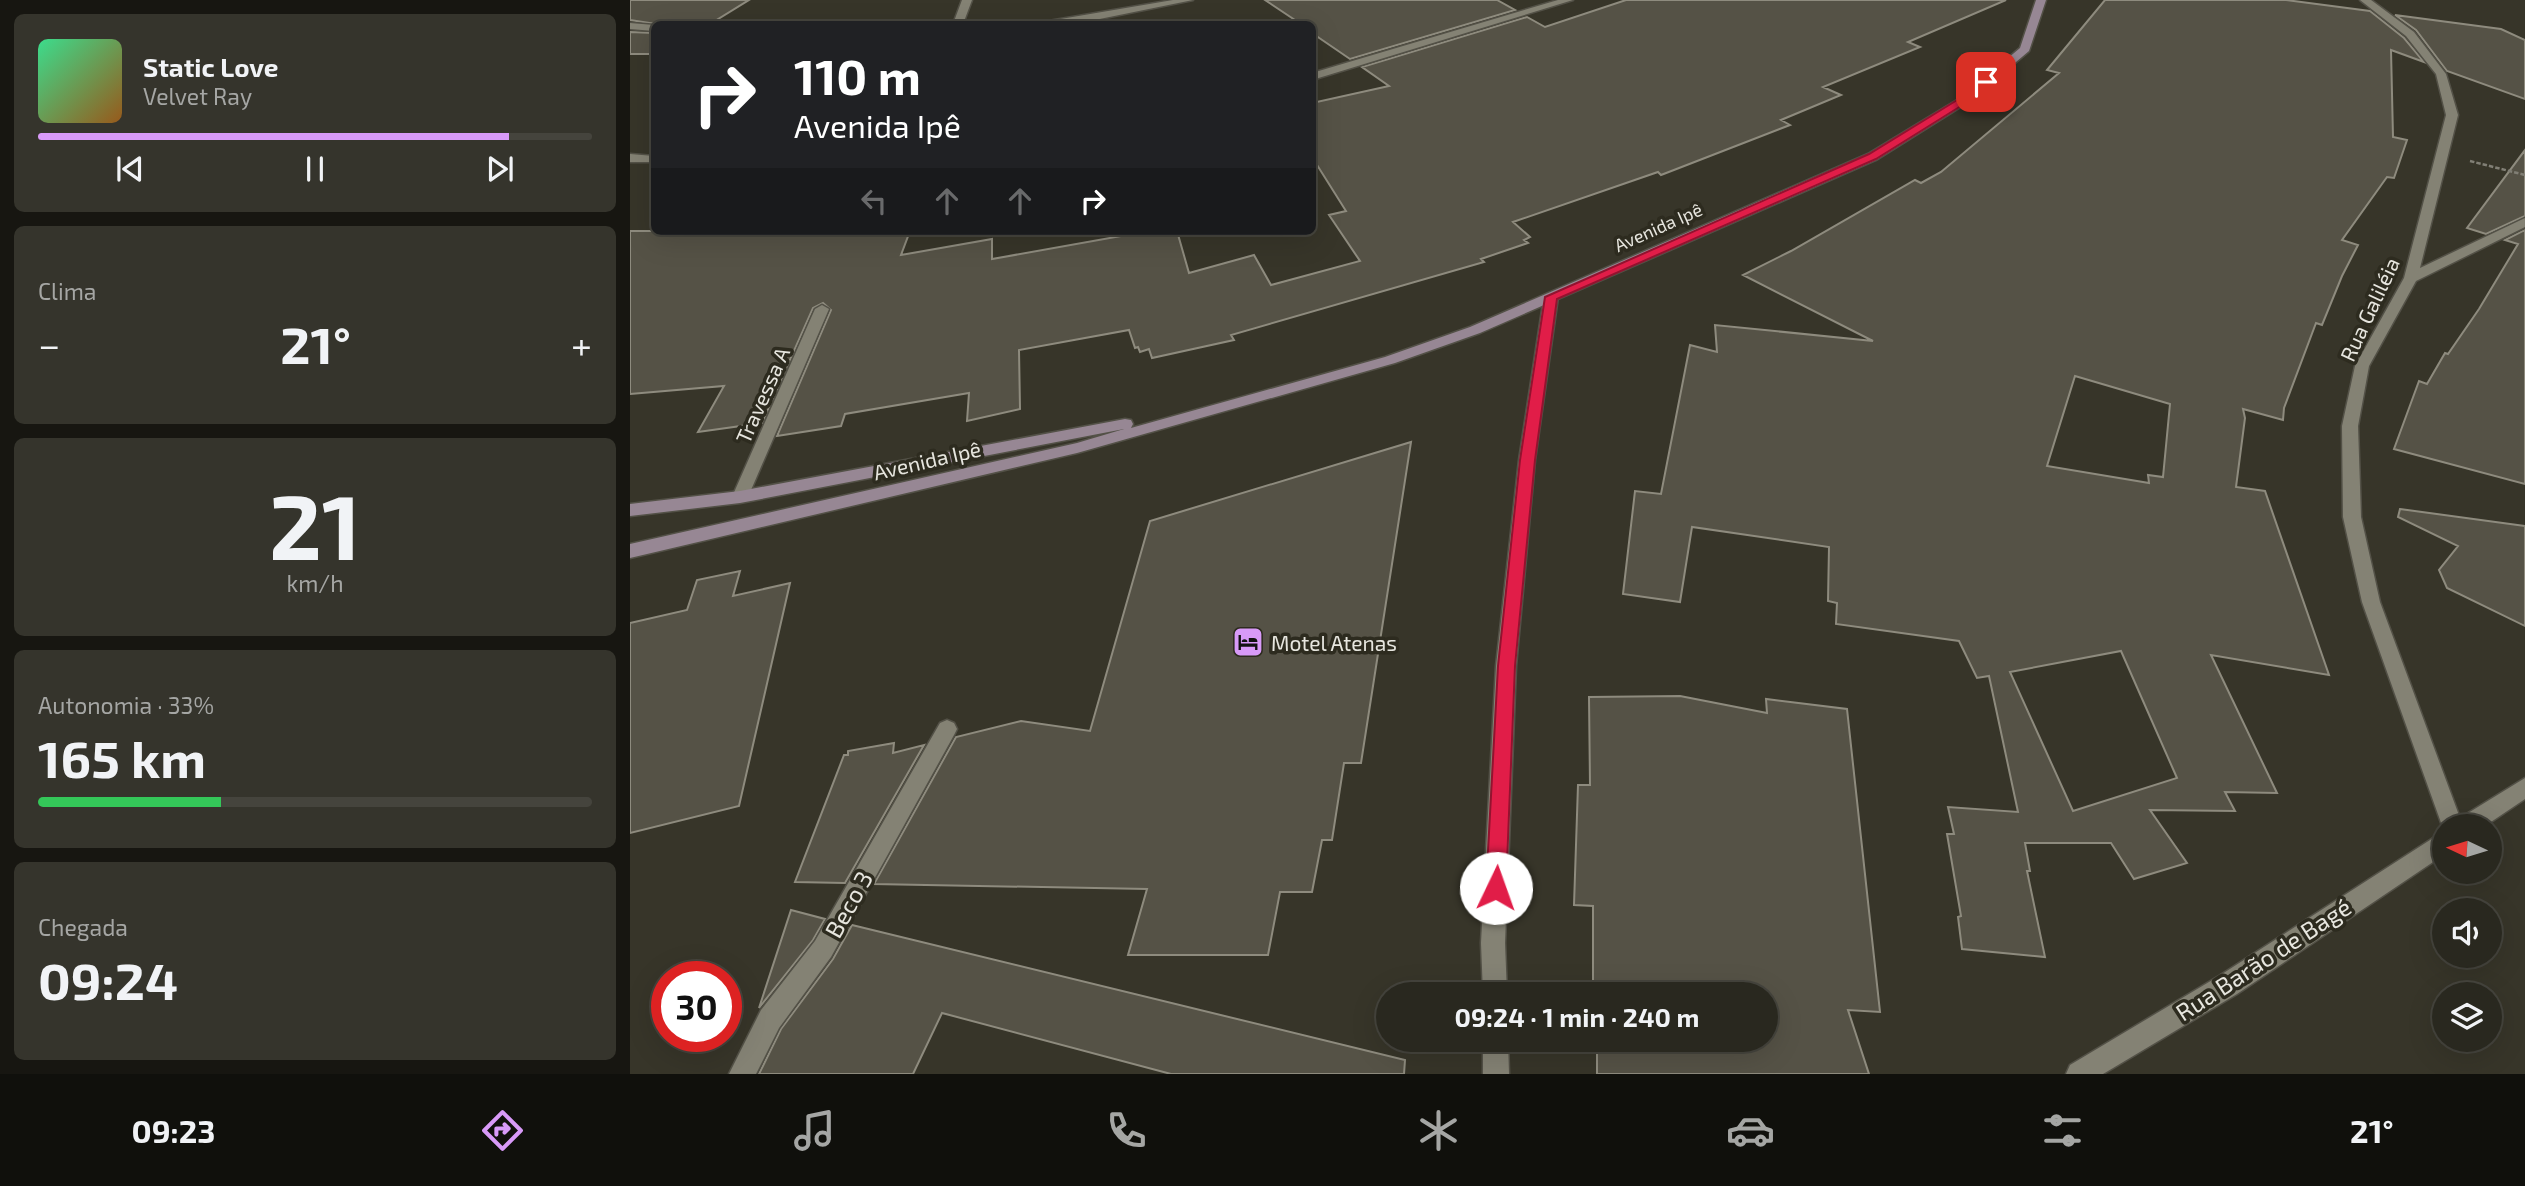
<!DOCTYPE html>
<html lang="pt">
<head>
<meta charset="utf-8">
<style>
  :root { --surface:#29281f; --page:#35342c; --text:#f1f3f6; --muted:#a5a6a4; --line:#45443d; --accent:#d89af8 }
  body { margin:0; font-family:"Exo 2",sans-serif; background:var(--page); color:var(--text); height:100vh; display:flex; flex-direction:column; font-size:26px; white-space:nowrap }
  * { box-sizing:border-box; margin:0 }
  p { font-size:23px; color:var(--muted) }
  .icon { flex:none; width:38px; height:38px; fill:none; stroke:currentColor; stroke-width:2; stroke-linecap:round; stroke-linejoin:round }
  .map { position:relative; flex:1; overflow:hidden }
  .sheet { display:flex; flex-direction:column; gap:14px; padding:14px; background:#171611; width:630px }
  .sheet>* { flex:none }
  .top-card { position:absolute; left:21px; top:21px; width:665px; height:214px; border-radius:10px; box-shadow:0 7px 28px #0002,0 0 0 2px var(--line); background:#202124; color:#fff; overflow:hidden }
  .needle { width:46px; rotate:274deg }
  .controls { position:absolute; left:1802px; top:814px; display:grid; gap:14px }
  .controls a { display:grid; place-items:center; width:70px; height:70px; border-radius:50%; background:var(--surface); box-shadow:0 7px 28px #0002,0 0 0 2px var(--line); font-size:35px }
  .speed { position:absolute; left:21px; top:961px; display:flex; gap:14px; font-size:35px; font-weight:700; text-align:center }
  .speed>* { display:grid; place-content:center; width:91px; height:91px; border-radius:50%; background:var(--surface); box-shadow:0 7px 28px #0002,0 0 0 2px var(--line); line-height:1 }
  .speed .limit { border:10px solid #d22; background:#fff; color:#111 }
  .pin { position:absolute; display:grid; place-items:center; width:60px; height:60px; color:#fff; margin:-30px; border-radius:14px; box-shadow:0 4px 10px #0006 }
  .me { position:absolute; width:77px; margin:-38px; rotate:3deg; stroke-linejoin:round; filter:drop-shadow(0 0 5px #0008) }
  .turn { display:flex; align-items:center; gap:24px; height:147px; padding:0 28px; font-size:32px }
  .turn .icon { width:91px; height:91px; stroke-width:2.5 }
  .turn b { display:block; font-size:49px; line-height:60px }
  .lanes { display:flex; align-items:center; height:66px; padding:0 28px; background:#0003; justify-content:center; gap:35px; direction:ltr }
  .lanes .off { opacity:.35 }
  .big { font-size:52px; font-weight:700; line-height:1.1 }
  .sheet .tile { flex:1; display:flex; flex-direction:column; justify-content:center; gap:10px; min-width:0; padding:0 24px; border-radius:10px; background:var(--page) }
  .sheet .dial { align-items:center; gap:0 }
  .dial b { font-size:91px; line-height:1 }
  .song { display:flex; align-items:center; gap:21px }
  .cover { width:84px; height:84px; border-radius:10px; background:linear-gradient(135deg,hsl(150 70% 55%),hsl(30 70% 35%)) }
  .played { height:7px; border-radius:4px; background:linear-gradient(90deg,var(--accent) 85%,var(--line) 85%) }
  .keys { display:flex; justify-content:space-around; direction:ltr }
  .heat { display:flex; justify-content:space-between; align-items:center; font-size:38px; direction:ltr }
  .charge { height:10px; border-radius:5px; background:linear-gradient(90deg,#34c759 33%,var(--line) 0) }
  .trip { position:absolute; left:746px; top:982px; width:402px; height:70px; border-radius:35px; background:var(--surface); box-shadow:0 7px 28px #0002,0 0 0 2px var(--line); font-weight:700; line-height:70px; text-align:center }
  .menu { display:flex; height:112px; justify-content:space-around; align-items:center; background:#10100c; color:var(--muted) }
  .menu .icon { width:49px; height:49px }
  .menu .active { color:var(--accent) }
  .menu b { font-size:32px; color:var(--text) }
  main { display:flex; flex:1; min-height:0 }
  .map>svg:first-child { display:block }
</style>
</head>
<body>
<main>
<section class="sheet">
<div class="tile">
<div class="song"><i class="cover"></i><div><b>Static Love</b><p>Velvet Ray</p></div></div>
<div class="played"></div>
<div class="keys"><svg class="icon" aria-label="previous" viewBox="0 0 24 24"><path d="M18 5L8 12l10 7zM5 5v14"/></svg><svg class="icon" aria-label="pause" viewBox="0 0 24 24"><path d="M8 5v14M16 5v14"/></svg><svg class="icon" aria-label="next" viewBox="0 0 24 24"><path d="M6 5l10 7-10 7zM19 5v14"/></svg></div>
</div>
<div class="tile"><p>Clima</p>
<div class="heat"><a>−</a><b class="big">21°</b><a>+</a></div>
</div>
<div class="tile dial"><b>21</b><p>km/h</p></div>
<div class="tile"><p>Autonomia · 33%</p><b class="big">165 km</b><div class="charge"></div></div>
<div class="tile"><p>Chegada</p><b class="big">09:24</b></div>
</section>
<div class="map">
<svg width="1895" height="1074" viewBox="0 0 1895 1074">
  <rect width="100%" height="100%" fill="#373529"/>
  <!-- building -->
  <path fill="#555246" stroke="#8e8b7e" stroke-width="2" fill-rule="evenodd" d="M 0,0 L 119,0 L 80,24 L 26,24 L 0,20 Z
    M 635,0 L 867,0 L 885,10 L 720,59 L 682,33 L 682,24 L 671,24 Z
    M 996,0 L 1376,0 L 1278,42 L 1290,47 L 1193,87 L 1211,95 L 1151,120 L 1160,125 L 1031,175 L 1028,172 L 883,222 L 900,237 L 894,240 L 898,243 L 851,259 L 854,262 L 601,335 L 604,340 L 522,358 L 519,349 L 510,352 L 508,347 L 505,348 L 499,330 L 389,350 L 390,409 L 337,421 L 339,393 L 215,414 L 211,426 L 147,436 L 201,310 L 193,303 L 183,308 L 132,423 L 68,432 L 94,386 L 0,394 L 0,231 L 280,231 L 271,255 L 362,239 L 362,259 L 519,231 L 547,231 L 559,273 L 624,255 L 641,285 L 730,261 L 699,215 L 716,211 L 682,157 L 682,103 L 759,86 L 732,67 L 897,17 L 915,27 Z
    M 1475,0 L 1656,0 L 1740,11 L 1774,38 L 1794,62 L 1761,50 L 1763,137 L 1777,140 L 1764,178 L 1757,177 L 1712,240 L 1728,245 L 1712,276 L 1692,325 L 1686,323 L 1654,408 L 1653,420 L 1613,409 L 1615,418 L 1606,487 L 1635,491 L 1699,675 L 1581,655 L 1647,793 L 1595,792 L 1605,811 L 1520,810 L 1557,863 L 1504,879 L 1481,843 L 1395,843 L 1400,871 L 1397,871 L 1415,957 L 1332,949 L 1328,917 L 1331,916 L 1317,834 L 1324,834 L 1318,807 L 1388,812 L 1359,676 L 1347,678 L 1329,641 L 1206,624 L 1207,603 L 1198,601 L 1199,547 L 1062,527 L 1050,602 L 993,594 L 1005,491 L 1031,494 L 1060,345 L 1087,352 L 1085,325 L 1243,341 L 1113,275 L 1161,251 L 1285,180 L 1291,183 L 1311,172 L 1429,73 L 1417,70 ZM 1445,376 L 1540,404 L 1533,477 L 1518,475 L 1519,483 L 1417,466 ZM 1491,651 L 1547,778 L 1443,811 L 1380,672 Z
    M 1765,15 L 1871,29 L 1895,40 L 1895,99 L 1817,71 L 1786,30 Z
    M 0,32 L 24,33 L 24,54 L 0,54 Z
    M 1895,150 L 1895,216 L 1856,234 L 1837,228 Z
    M 1895,230 L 1895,484 L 1764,449 L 1789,381 L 1797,384 L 1815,353 L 1818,354 L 1849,309 L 1888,244 L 1875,240 Z
    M 781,442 L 731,763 L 714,763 L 702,840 L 692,840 L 682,892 L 650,892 L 638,955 L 498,955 L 517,889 L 244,884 L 326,737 L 391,721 L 460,731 L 520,521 Z
    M 1770,509 L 1895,526 L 1895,626 L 1817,588 L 1809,570 L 1828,546 L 1768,517 Z
    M 110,571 L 103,596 L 160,583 L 109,806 L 0,833 L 0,623 L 57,610 L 67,580 Z
    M 1050,696 L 1137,713 L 1136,699 L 1217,709 L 1250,1012 L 1218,1010 L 1239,1074 L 967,1074 L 967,1040 L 1136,1040 L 1136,994 L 963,994 L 963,906 L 944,905 L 948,785 L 960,785 L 959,697 Z
    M 264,743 L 263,753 L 294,745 L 215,883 L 165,882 L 214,755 L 218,755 L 218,751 Z
    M 161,910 L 195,919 L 183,940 L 129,1008 Z
    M 222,925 L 775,1060 L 774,1074 L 541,1074 L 312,1013 L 283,1074 L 129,1074 L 151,1029 L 203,959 Z"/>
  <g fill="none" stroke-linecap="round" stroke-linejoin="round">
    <!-- lane casing -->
    <g stroke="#535147" stroke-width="3">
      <path id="lane" d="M 332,0 L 342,0 L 333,24 L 323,24 Z
        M 543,0 L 563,0 L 445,24 L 401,24 Z
        M 0,23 L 24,25 L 24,31 L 0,29 Z
        M 192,305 L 199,309 L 118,497 L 116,501 L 104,501 L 102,497 L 185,309 Z
        M 317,720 L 324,723 L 327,729 L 324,735 L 201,957 L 149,1028 L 126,1074 L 99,1074 L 131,1010 L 185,941 L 310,723 Z"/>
    </g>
    <!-- street casing -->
    <g stroke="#535147" stroke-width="3">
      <path id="street" d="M 928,0 L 943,0 L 682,80 L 682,73 Z
        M 1730,0 L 1741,0 L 1784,32 L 1816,74 L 1828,115 L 1790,268 L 1895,218 L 1895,227 L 1786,281 L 1739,366 L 1728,426 L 1731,517 L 1750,602 L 1830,818 L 1895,778 L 1895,799 L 1855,826 L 1815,826 L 1815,854 L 1607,994 L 1473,1074 L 1436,1074 L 1440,1065 L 1589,976 L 1814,831 L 1732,602 L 1713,517 L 1712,426 L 1725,366 L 1774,278 L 1816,115 L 1806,74 L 1776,36 Z
        M 0,154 L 24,156 L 24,162 L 0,162 Z
        M 921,293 L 928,297 L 905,460 L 886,666 L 875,943 L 877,994 L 853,994 L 851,943 L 866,666 L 889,460 L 914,297 Z
        M 853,1040 L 878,1040 L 879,1074 L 853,1074 Z"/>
    </g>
    <!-- secondary casing -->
    <g stroke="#535147" stroke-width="3">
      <path id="secondary" d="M 1406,0 L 1416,0 L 1399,51 L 1340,101 L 1246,160 L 850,333 L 765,363 L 447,453 L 0,558 L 0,544 L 447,443 L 494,429 L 110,503 L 0,516 L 0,504 L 110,491 L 495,419 L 501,420 L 503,424 L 501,428 L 755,357 L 840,327 L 1238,154 L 1332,97 L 1390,48 Z"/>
    </g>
    <!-- path -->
    <path stroke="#817f75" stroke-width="2.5" stroke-dasharray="4.5 2" stroke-linecap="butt" d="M 1840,161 L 1895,175"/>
    <!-- lane -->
    <use href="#lane" fill="#848274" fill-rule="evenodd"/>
    <!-- street -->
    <use href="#street" fill="#848274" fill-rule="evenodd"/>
    <!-- secondary -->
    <use href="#secondary" fill="#978794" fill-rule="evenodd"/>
  </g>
  <!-- route -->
  <path fill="#e11d48" stroke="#92132f" stroke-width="2" d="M 1356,79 L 1360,82 L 1359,84 L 1339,101 L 1246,159 L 927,299 L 905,460 L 885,666 L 876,888 L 873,895 L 866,898 L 859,895 L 856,888 L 868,666 L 890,460 L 915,297 L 1239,154 L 1332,97 Z"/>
  <!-- icons -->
  <defs>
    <g id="hotel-square" transform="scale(1.575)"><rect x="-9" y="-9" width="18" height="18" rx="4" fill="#d89af8" stroke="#2d2b1f"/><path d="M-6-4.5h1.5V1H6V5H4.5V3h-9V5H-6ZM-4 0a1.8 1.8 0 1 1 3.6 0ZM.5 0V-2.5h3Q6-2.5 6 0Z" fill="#111"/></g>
  </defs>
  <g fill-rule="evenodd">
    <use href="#hotel-square" x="618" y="642"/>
  </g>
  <g text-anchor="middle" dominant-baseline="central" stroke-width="7" stroke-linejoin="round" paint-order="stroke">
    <!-- far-street labels -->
    <g font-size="18" fill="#e7e6df" stroke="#2d2b1f">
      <text transform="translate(1028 227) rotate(-24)">Avenida Ipê</text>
    </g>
    <!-- street labels -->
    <g font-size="21" fill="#e7e6df" stroke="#2d2b1f">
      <text transform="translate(1739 309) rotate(-65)">Rua Galiléia</text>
      <text transform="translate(132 395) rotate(-66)">Travessa A</text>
      <text transform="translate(297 460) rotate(-13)">Avenida Ipê</text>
    </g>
    <!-- poi labels -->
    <g font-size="21" fill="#e7e6df" stroke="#2d2b1f" text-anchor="start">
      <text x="641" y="642">Motel Atenas</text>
    </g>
    <!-- near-street labels -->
    <g font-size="24" fill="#e7e6df" stroke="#2d2b1f">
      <text transform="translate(218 904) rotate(-61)">Beco 3</text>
      <text transform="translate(1633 959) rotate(-33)">Rua Barão de Bagé</text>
    </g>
  </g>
</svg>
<div class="controls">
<a><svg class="needle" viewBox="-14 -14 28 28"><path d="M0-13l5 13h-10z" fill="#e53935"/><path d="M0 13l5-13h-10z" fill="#a5a6a4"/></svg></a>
<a><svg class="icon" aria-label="sound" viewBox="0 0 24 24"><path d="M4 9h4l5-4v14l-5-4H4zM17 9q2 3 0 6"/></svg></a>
<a><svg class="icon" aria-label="layers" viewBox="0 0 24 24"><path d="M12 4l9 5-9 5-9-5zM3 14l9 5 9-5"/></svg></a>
</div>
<div class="speed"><div class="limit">30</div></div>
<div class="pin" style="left:1356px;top:82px;background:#d93025"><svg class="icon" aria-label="arrive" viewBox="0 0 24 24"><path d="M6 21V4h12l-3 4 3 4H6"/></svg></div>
<svg class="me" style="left:866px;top:888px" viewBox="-20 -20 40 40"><circle r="19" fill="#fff"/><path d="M0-13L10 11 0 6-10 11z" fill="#e11d48"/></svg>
<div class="trip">09:24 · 1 min · 240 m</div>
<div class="top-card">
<div class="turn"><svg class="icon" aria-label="right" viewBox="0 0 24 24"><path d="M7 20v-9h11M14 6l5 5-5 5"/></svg><div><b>110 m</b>Avenida Ipê</div></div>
<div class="lanes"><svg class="icon off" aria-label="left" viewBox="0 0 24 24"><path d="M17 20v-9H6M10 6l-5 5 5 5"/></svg><svg class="icon off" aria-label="ahead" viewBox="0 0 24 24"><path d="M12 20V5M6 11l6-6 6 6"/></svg><svg class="icon off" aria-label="ahead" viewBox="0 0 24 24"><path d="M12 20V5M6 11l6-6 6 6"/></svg><svg class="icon" aria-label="right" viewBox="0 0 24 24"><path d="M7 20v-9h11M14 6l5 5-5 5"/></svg></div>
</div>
</div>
</main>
<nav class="menu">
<b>09:23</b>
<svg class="icon active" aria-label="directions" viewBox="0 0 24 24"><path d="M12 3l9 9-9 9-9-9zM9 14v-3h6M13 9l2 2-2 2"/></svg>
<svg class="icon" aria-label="music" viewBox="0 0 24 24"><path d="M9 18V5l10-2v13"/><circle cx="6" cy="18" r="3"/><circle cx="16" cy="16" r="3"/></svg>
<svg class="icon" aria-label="phone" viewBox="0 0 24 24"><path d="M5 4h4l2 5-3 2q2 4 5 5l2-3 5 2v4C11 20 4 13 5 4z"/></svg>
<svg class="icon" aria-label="climate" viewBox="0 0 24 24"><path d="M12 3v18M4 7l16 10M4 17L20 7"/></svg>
<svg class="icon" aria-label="car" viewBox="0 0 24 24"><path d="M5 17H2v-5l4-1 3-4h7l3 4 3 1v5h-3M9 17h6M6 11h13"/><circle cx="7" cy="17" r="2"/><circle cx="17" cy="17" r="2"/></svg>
<svg class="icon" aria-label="filters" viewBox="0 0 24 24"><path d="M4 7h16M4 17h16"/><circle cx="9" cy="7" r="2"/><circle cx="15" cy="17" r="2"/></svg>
<b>21°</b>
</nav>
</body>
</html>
